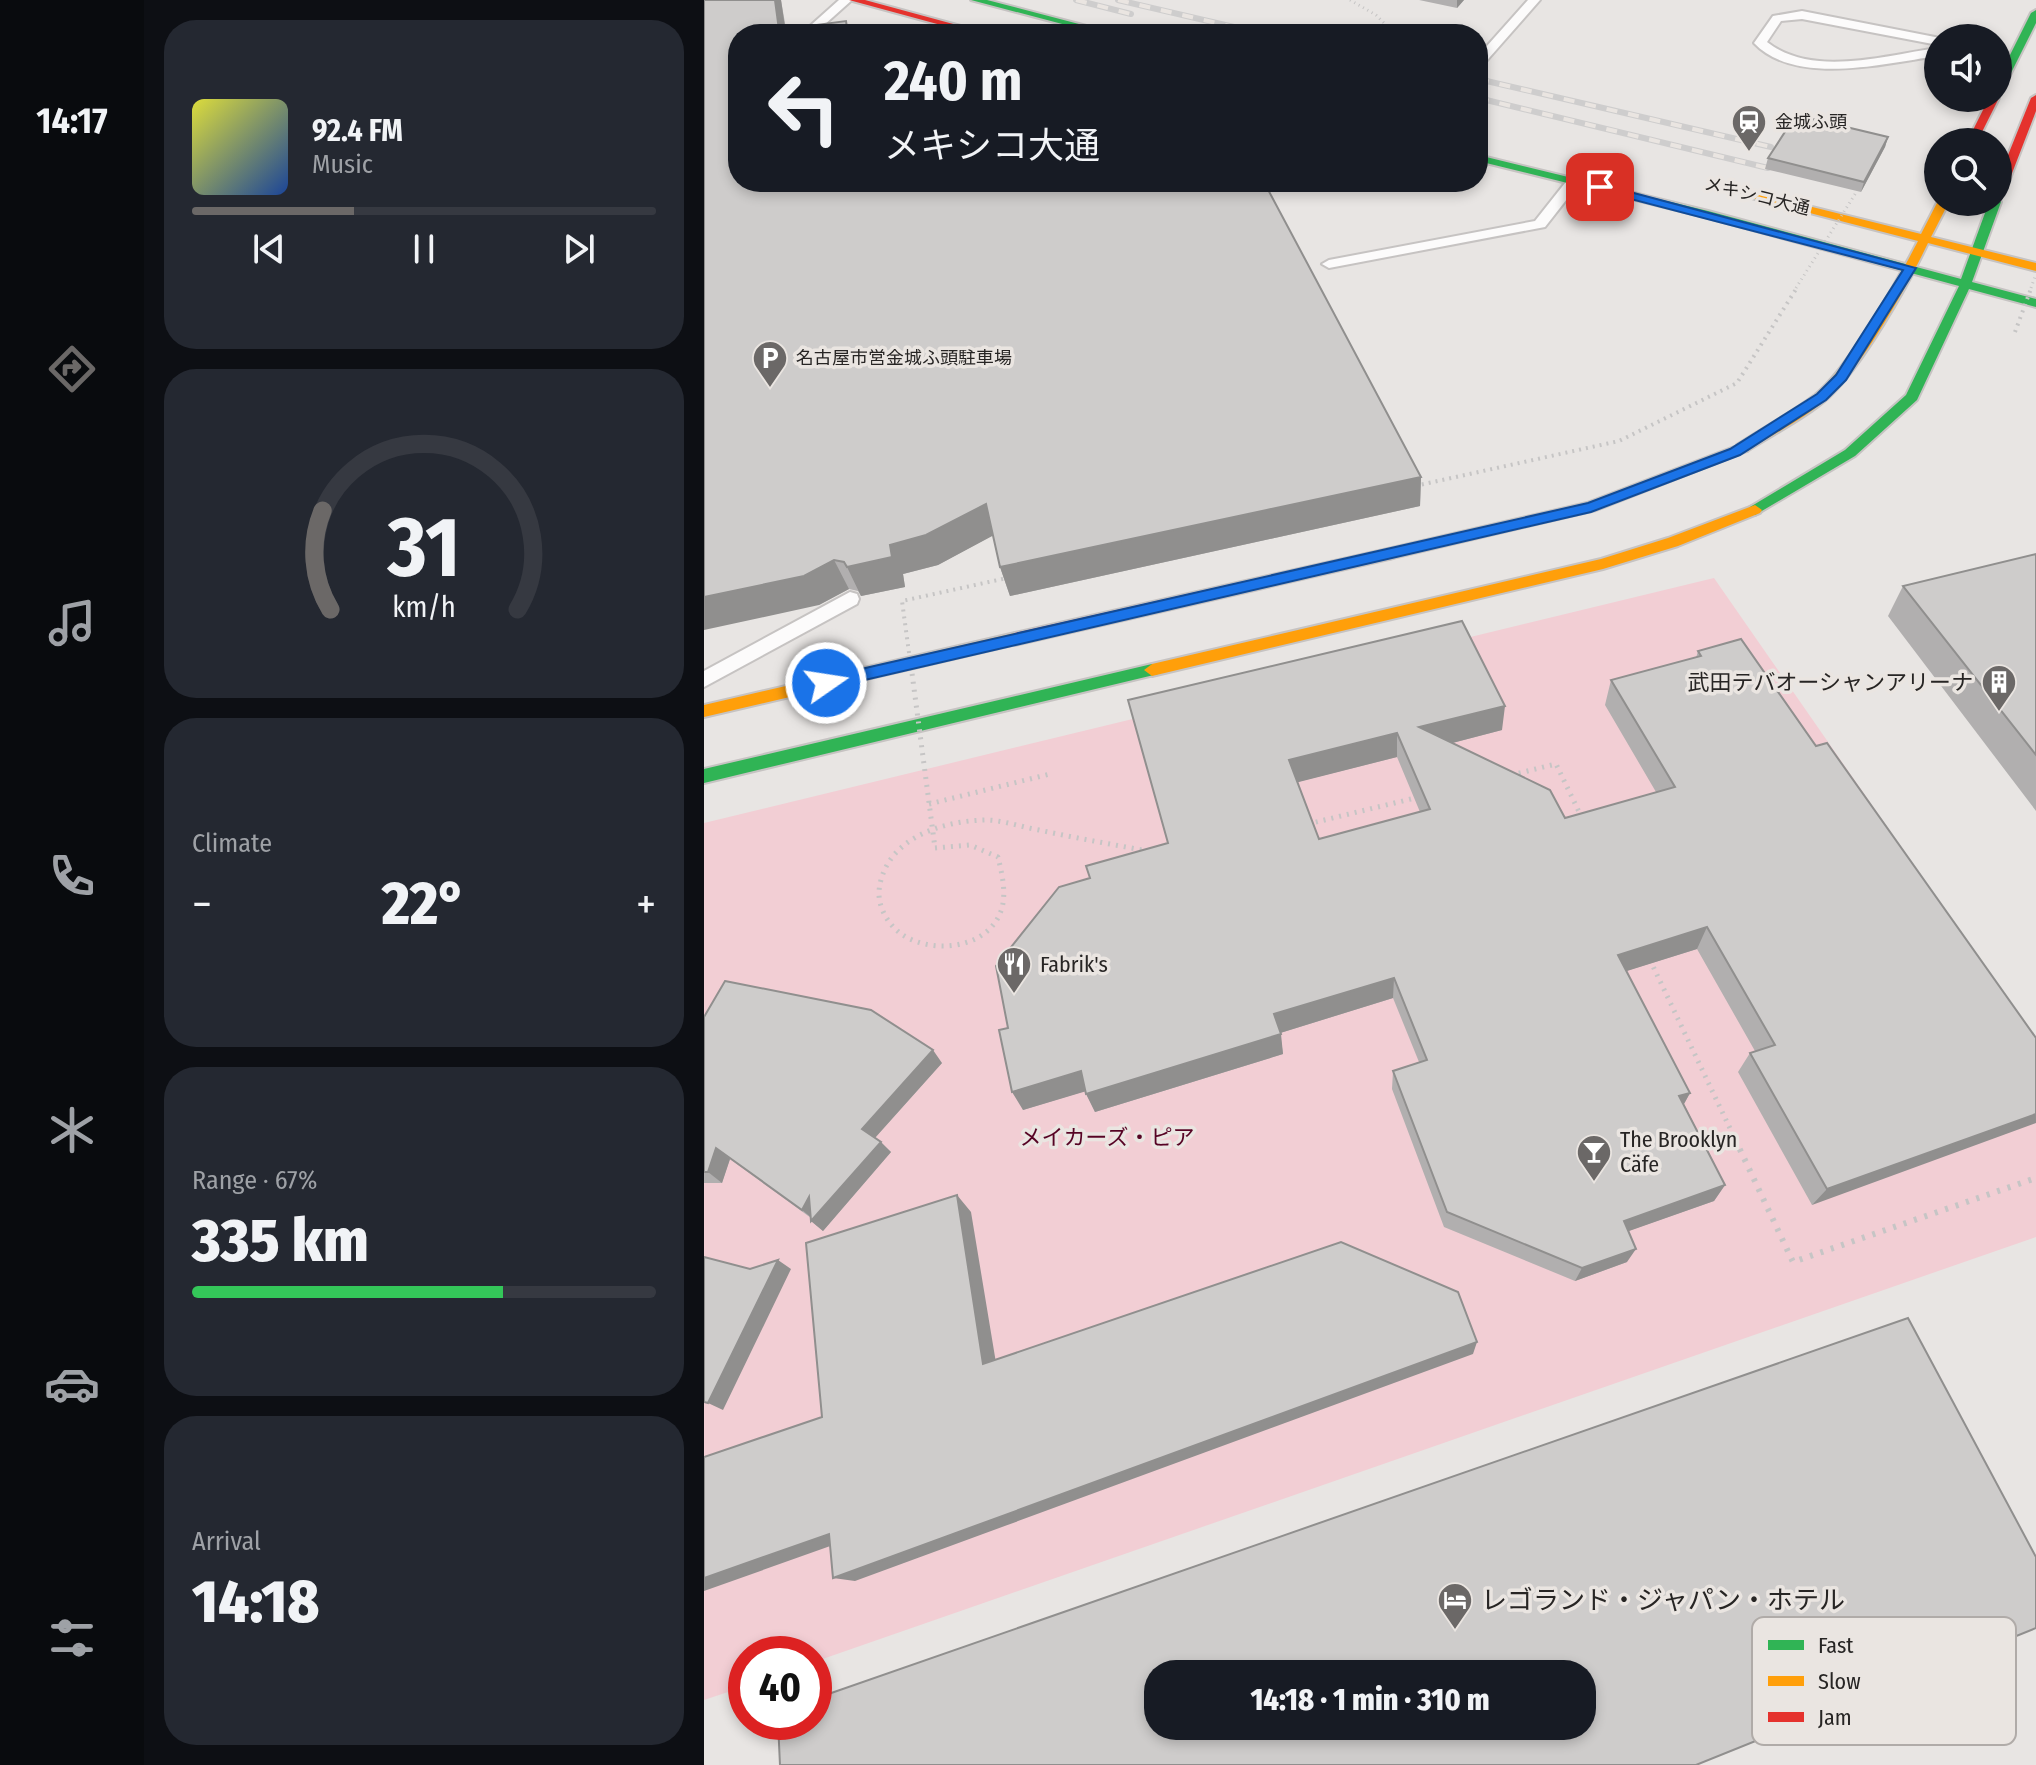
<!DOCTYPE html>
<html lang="en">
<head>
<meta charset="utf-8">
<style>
  :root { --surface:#171b24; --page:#242831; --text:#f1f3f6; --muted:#9ea1a6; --line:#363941; --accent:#6b6867 }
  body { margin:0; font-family:"Fira Sans Condensed","Noto Sans JP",sans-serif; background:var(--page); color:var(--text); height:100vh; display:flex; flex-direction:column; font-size:30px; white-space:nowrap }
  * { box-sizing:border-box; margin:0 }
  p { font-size:26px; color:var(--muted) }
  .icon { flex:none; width:44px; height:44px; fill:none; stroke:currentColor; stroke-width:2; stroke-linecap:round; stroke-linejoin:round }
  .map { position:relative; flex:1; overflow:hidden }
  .details { display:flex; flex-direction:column; gap:20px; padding:20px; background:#0d0f14; width:560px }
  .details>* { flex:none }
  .hud { position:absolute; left:24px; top:24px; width:760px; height:168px; border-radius:32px; box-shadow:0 4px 12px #0003; background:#171b24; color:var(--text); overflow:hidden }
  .buttons { position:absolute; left:1220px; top:24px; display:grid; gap:16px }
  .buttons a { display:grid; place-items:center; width:88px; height:88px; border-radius:50%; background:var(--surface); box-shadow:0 4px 12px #0003; font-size:40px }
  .speed { position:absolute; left:24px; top:1636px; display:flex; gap:16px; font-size:40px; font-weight:700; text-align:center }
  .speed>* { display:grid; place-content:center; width:104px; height:104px; border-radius:50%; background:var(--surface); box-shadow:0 4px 12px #0003; line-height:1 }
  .speed .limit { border:12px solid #d22; background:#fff; color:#111 }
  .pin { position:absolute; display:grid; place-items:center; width:68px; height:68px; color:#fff; margin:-34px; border-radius:16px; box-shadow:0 4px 12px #0006 }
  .me { position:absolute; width:88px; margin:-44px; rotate:77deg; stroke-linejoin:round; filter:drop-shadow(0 0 6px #0008) }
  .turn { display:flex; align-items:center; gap:28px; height:168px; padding:0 24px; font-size:36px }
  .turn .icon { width:104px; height:104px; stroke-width:2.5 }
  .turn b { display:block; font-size:56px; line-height:68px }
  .big { font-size:60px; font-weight:800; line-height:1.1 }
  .details .card { flex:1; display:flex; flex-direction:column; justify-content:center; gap:12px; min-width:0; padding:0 28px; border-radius:32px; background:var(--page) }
  .details .dial { align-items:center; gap:0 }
  .dial svg { height:208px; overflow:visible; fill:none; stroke:var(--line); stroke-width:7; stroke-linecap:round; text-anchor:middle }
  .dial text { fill:var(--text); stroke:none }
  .song { display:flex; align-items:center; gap:24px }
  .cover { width:96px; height:96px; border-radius:12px; background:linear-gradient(135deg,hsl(60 70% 55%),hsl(220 70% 35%)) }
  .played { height:8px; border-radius:4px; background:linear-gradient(90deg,var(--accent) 35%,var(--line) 35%) }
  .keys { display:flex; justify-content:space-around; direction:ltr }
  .heat { display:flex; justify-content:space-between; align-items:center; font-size:44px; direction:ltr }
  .charge { height:12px; border-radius:6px; background:linear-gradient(90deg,#34c759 67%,var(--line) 0) }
  .trip { position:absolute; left:440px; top:1660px; width:452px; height:80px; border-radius:32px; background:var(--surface); box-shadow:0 4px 12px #0003; font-weight:800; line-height:80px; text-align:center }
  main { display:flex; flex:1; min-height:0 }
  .dock { display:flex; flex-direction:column; width:144px; justify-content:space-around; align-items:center; background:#090b0e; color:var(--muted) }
  .dock .icon { width:56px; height:56px }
  .dock .on { color:var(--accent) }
  .dock b { font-size:36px; color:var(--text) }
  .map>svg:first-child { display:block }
</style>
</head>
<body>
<main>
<nav class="dock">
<b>14:17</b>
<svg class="icon on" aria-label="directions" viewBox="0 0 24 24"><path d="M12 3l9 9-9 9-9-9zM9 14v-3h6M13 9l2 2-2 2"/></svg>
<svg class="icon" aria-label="music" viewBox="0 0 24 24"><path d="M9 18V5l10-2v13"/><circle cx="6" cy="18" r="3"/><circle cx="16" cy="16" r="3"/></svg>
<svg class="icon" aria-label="phone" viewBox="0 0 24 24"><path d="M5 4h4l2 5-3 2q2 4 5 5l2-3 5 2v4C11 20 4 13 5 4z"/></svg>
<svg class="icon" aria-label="climate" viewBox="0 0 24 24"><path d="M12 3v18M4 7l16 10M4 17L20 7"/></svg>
<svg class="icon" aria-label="car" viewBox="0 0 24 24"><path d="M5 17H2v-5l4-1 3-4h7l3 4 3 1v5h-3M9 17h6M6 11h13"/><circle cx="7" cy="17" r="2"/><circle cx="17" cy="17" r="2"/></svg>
<svg class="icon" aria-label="filters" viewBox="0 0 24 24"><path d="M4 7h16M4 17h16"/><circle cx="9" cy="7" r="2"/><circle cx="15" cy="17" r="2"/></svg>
</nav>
<section class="details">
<div class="card">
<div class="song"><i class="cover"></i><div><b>92.4 FM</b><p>Music</p></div></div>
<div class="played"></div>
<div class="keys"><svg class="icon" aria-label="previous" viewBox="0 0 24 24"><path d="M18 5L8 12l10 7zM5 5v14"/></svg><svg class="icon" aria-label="pause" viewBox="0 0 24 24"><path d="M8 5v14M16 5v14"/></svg><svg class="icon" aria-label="next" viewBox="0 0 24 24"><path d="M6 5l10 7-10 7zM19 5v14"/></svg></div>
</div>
<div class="card dial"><svg viewBox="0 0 100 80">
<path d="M14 69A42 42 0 1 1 86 69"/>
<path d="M14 69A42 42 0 0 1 11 31" stroke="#6b6867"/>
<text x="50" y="56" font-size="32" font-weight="700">31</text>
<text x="50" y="72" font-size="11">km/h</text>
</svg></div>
<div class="card"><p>Climate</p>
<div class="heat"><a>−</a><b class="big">22°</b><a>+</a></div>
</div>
<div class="card"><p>Range · 67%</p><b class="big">335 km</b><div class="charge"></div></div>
<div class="card"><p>Arrival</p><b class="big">14:18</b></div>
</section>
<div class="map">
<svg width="1332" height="1765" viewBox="0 0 1332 1765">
  <rect width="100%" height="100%" fill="#e8e5e3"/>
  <!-- green -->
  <path fill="#f2ced4" d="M 1010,578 L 1332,1041 L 1332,1237 L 110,1662 L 110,1654 L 42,1654 L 42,1686 L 0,1700 L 0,823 Z"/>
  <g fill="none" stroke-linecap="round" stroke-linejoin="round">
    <!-- lane casing -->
    <g stroke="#c6c3c2" stroke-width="4">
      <path id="lane" d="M 135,0 L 148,0 L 110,34 L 97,34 Z
        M 824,0 L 836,0 L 778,66 L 774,67 L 774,56 Z
        M 1098,11 L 1236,38 L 1234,45 L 1098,19 L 1077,21 L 1063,42 C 1109,78 1181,55 1234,48 L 1234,56 C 1181,63 1092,87 1050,43 L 1069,16 Z
        M 870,177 L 877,181 L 841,227 L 625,268 L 618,264 L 625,260 L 831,221 L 865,178 Z
        M 146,592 L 153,594 L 155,599 L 153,604 L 0,687 L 0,671 Z"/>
    </g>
    <!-- fast casing -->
    <g stroke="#c6c3c2" stroke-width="4">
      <path id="fast" d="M 267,0 L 283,0 L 413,34 L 396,34 Z
        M 1332,10 L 1332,23 L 1299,89 L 1294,92 L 1294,79 L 1327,13 Z
        M 774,155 L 1004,211 L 1257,279 L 1285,202 L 1295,200 L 1297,202 L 1268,282 L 1332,299 L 1332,307 L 1265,289 L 1213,400 L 1151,456 L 1051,515 L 1044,510 L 1046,507 L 1141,450 L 1202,395 L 1255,286 L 997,216 L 774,161 Z
        M 1038,444 L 1043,445 L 1043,451 L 892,510 L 684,559 L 677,554 L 684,549 L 883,503 Z
        M 448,664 L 454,666 L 456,670 L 454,674 L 0,783 L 0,769 Z"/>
    </g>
    <!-- slow casing -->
    <g stroke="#c6c3c2" stroke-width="4">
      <path id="slow" d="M 1044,191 L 1217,234 L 1234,201 L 1245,202 L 1227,237 L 1332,263 L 1332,271 L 1224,243 C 1203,287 1159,365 1125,397 C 1102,418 1069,434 1043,451 L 1033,451 L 1033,445 C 1059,428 1087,413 1111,395 C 1144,369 1194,280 1214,241 L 1040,196 L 1038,194 Z
        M 1051,505 L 1058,510 L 1056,513 L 974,546 L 899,569 L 448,676 L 440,670 L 448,664 L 897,559 L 964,538 Z
        M 311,633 L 319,639 L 317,643 L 0,717 L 0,705 Z"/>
    </g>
    <!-- jam casing -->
    <g stroke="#c6c3c2" stroke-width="4">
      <path id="jam" d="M 145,0 L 161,0 L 286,34 L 270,34 Z
        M 1332,95 L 1332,111 L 1300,194 L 1294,197 L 1294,180 L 1327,98 Z
        M 1294,96 L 1295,98 L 1273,142 L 1263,142 L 1285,98 Z
        M 684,549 L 691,554 L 689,558 L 311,645 L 303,639 L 311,633 Z"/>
    </g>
    <!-- path-far2 -->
    <path stroke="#c6c5c5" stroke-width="3" stroke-dasharray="1 4" stroke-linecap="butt" d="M 646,0 L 672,15 L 687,30 L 686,34"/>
    <!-- path-far1 -->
    <path stroke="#c6c5c5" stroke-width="5" stroke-dasharray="2 6" stroke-linecap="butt" d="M 807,775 L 852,764 L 878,818
      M 225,804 L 346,774
      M 604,824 L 715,797
      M 231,848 L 266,845 L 294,857 C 298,874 303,894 297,911 C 283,950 226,955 196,933 C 184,924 174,907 175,891 C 180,840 235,821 281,820 C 299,820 317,827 335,830 C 371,838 407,844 443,851
      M 946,960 L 1032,1141"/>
    <!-- path -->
    <path stroke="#c6c5c5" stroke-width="6" stroke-dasharray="3 8" stroke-linecap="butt" d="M 1031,1139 L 1089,1262 L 1332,1178"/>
    <!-- lane -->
    <use href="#lane" fill="#fcfbfb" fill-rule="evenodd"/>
    <!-- fast -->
    <use href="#fast" fill="#30b455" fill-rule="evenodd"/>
    <!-- slow -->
    <use href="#slow" fill="#ff9f0a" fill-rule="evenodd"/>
    <!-- jam -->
    <use href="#jam" fill="#e5322d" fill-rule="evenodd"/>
    <!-- rail casing -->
    <g stroke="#cecdcd" stroke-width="6">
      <path id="rail" d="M 372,0 L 427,14
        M 414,0 L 560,34
        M 774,79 L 1067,147
        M 774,98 L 1064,168"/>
    </g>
    <!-- rail -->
    <use href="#rail" stroke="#eae5e1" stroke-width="4" stroke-dasharray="11" stroke-linecap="butt"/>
    <!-- path-bridge-far2 -->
    <path stroke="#c6c5c5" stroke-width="3" stroke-dasharray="1 4" stroke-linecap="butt" d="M 1092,288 L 1153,191
      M 1327,288 L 1332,274"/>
    <!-- path-bridge-far1 -->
    <path stroke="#c6c5c5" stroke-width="4" stroke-dasharray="2 5" stroke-linecap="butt" d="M 1311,332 L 1328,286
      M 711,486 L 915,441 L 1033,383 L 1094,286
      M 206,660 L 198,601 L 303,578"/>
    <!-- path-bridge -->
    <path stroke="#c6c5c5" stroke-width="5" stroke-dasharray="2 6" stroke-linecap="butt" d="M 206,658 L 231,848"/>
  </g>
  <!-- wall -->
  <path fill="#b1afaf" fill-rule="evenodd" d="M 0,0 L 77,0 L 82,29 L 34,34 L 717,477 L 716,506 L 306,596 L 296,567 L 289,535 L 234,565 L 199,574 L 201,587 L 157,596 L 154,591 L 145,589 L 115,605 Z
    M 715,0 L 760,0 L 753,8 Z
    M 1184,137 L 1181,147 L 1157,192 L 1061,169 L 1064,158 Z
    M 1332,554 L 1332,811 L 1184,616 L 1199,586 Z
    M 994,651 L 1112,746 L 1332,1038 L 1108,1205 L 1034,1072 L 1046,1053 L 1051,1051 L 993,949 L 922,971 L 986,1093 L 980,1104 L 1021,1185 L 1010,1201 L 924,1231 L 923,1262 L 871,1281 L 740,1227 L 688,1089 L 689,1071 L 715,1062 L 689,998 L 576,1033 L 579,1054 L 391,1112 L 381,1091 L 319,1110 L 304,1028 L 386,878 L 464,843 L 424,700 L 798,730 L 748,743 L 861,818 L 952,792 L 901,705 L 907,680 L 992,658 ZM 693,757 L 716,812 L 615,839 L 593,782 Z
    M 0,1017 L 238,1063 L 171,1138 L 187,1152 L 119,1231 L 107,1221 L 107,1218 L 26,1159 L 18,1183 L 0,1183 Z"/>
  <!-- shaded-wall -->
  <path fill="#908f8e" d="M 71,0 L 77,0 L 82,34 L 75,30 Z
    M 753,0 L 760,0 L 753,8 Z
    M 1184,137 L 1181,147 L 1157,192 L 1160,182 Z
    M 717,477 L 716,506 L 306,596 L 296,567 Z
    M 282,504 L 292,534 L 234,565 L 199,574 L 201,587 L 157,596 L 143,567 L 186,545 Z
    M 130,560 L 145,589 L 115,605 L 0,630 L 0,597 Z
    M 801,706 L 798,730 L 714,752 L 715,727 Z
    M 693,733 L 693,757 L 587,784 L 585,760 Z
    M 1003,927 L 993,949 L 907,976 L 914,955 Z
    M 690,978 L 689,998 L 573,1034 L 570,1014 Z
    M 577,1034 L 579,1054 L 391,1112 L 382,1094 Z
    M 229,1050 L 238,1063 L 169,1140 L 158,1129 Z
    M 377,1071 L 386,1090 L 319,1110 L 308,1092 Z
    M 986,1093 L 976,1111 L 975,1096 Z
    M 1332,1114 L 1332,1123 L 1108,1205 L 1123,1189 Z
    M 177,1142 L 187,1152 L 119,1231 L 107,1221 L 109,1219 L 98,1210 L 105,1197 Z
    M 12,1148 L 26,1159 L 18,1183 L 4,1172 Z
    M 1021,1185 L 1010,1201 L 911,1236 L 920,1221 Z
    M 253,1195 L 267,1212 L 294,1375 L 279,1364 Z
    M 932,1249 L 923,1262 L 871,1281 L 878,1268 Z
    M 74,1260 L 87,1269 L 19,1410 L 4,1403 Z
    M 773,1342 L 769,1354 L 151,1581 L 129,1578 Z
    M 125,1534 L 146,1539 L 0,1591 L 0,1578 Z"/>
  <!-- building -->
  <path fill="#cecccb" stroke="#908f8e" stroke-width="2" fill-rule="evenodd" d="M 0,0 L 71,0 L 75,30 L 142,21 L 144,34 L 34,34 L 34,182 L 560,182 L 717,477 L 296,567 L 282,504 L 222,535 L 186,545 L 188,557 L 143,567 L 140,562 L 130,560 L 100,576 L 0,597 Z
    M 1092,115 L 1184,137 L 1160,182 L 1064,158 Z
    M 1332,554 L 1332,755 L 1199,586 Z
    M 758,621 L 801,706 L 715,727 L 846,790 L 861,818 L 971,787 L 907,680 L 997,656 L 994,651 L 1037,639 L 1112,746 L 1123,743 L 1332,1038 L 1332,1114 L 1123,1189 L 1046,1053 L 1071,1045 L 1003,927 L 914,955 L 986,1093 L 975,1096 L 1021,1185 L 920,1221 L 932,1249 L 878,1268 L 743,1212 L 689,1071 L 723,1060 L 690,978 L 570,1014 L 577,1034 L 382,1094 L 377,1071 L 308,1092 L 295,1030 L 304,1028 L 292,966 L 355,887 L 386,878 L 382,866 L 464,843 L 424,700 ZM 693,733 L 726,809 L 615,839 L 585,760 Z
    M 21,981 L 167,1010 L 229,1050 L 158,1129 L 177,1142 L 107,1221 L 105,1197 L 98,1210 L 12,1148 L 4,1172 L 0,1172 L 0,1017 Z
    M 253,1195 L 279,1364 L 637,1242 L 754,1292 L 773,1342 L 129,1578 L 125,1534 L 0,1578 L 0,1457 L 118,1417 L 102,1243 Z
    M 0,1257 L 46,1269 L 74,1260 L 4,1403 L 0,1402 Z
    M 1204,1318 L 1332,1557 L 1332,1628 L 992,1765 L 76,1765 L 74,1722 L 110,1722 L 110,1699 ZM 454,1674 L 878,1674 L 878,1726 L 454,1726 Z"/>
  <!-- route -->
  <path fill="#1a73e8" stroke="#114b97" stroke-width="2" d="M 896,184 L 1212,268 L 1142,380 L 1122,400 L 1036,455 L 887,512 L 122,689 L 117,687 L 114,683 L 122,677 L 884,503 L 1026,449 L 1113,394 L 1132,375 L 1199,270 L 892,190 L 890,187 Z"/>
  <!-- icons -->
  <defs>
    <g id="station-pin" transform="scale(1.8)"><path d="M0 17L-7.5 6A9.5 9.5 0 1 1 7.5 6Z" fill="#6b6867" stroke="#eae5e1"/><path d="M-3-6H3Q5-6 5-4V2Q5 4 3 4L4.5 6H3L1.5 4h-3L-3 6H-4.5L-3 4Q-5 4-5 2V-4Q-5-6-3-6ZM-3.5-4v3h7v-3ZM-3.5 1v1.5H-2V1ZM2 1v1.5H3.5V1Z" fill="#fff"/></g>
    <g id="parking-pin" transform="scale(1.8)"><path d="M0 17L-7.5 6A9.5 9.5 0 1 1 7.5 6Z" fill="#6b6867" stroke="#eae5e1"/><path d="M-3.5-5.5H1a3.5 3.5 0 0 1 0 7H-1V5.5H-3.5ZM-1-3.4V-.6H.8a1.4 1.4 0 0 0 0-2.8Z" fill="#fff"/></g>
    <g id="building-pin" transform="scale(1.8)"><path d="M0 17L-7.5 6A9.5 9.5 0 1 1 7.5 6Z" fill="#6b6867" stroke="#eae5e1"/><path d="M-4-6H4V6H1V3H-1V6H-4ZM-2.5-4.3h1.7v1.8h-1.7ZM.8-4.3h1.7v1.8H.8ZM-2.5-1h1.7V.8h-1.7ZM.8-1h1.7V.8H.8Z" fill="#fff"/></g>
    <g id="restaurant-pin" transform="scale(1.8)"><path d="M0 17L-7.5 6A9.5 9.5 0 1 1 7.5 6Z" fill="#6b6867" stroke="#eae5e1"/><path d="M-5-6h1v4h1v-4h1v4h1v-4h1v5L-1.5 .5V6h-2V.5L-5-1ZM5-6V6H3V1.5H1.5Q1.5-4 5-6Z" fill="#fff"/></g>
    <g id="bar-pin" transform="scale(1.8)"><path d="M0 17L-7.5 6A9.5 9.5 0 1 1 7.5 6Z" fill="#6b6867" stroke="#eae5e1"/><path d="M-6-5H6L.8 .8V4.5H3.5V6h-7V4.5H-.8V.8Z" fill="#fff"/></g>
    <g id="hotel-pin" transform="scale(1.8)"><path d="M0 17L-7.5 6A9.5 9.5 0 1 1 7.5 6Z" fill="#6b6867" stroke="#eae5e1"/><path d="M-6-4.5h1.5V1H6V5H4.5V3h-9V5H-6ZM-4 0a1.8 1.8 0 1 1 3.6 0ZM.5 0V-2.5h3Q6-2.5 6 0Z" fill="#fff"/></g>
  </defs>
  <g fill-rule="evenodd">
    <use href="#station-pin" x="1045" y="122"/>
    <use href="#parking-pin" x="66" y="358"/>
    <use href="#building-pin" x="1295" y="682"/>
    <use href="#restaurant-pin" x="310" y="964"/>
    <use href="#bar-pin" x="890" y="1152"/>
    <use href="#hotel-pin" x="751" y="1600"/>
  </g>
  <g text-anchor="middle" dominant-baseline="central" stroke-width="7" stroke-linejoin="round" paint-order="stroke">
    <!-- far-poi labels -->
    <g font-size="18" fill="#272524" stroke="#eae5e1" text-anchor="start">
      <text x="1071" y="122">金城ふ頭</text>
      <text x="92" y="358">名古屋市営金城ふ頭駐車場</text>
    </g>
    <!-- far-street labels -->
    <g font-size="18" fill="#272524" stroke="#eae5e1">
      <text transform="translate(1053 196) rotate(14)">メキシコ大通</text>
    </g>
    <!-- poi labels -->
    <g font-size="22" fill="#272524" stroke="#eae5e1" text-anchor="start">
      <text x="1269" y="682" text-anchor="end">武田テバオーシャンアリーナ</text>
      <text x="336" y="964">Fabrik's</text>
      <text x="916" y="1139">The Brooklyn<tspan x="916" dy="25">Cäfe</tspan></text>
    </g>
    <!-- park labels -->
    <g font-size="22" fill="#560324" stroke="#eae5e1">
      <text x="403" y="1137">メイカーズ・ピア</text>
    </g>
    <!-- near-poi labels -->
    <g font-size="26" fill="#272524" stroke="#eae5e1" text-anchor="start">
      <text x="777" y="1600">レゴランド・ジャパン・ホテル</text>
    </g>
  </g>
  <!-- legend -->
  <rect x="1048" y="1617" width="264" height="128" rx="12" fill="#eae5e1" stroke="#b0aba8" stroke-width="2"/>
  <rect x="1064" y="1640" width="36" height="10" fill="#30b455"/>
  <rect x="1064" y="1676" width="36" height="10" fill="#ff9f0a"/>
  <rect x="1064" y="1712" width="36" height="10" fill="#e5322d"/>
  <g font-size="22" fill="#272524">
    <text x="1114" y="1653">Fast</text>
    <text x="1114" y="1689">Slow</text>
    <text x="1114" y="1725">Jam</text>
  </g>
</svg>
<div class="buttons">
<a><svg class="icon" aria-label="sound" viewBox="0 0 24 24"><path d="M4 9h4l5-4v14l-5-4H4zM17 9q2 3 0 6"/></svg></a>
<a><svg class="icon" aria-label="search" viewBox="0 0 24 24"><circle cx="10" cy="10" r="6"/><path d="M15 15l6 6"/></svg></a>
</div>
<div class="speed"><div class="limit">40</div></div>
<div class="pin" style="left:896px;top:187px;background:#d93025"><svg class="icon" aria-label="arrive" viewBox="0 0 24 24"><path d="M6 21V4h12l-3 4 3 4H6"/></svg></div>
<svg class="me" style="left:122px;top:683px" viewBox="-20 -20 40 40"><circle r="17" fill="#1a73e8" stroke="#fff" stroke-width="3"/><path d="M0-11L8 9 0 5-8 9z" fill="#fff"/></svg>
<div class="trip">14:18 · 1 min · 310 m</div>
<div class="hud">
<div class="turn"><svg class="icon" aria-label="left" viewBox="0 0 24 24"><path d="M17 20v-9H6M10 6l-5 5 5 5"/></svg><div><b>240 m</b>メキシコ大通</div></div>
</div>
</div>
</main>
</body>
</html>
